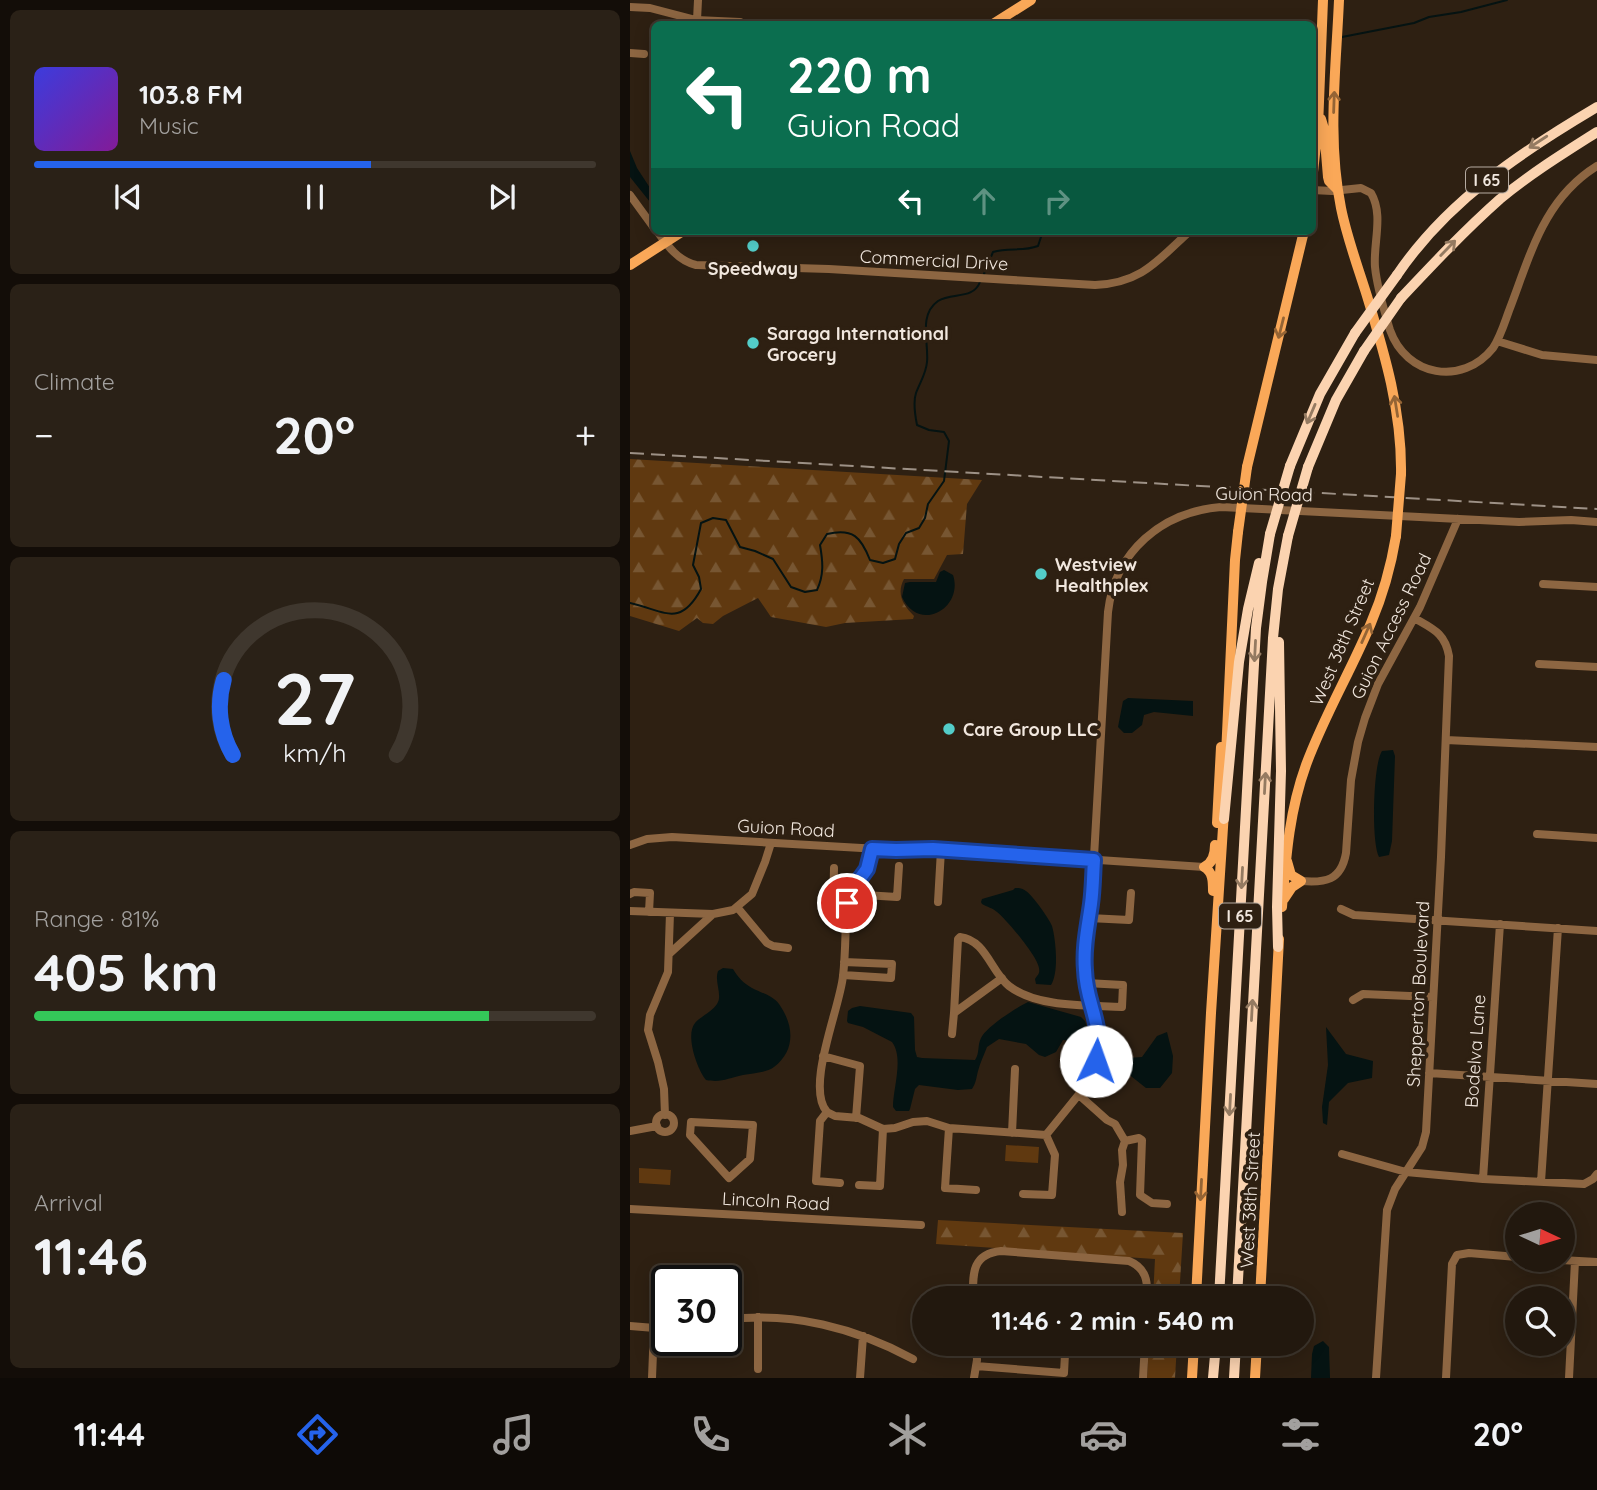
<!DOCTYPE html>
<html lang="en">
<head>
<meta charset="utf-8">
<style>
  :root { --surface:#22180e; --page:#2a2117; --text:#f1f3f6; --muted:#a2a09e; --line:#3f372e; --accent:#2563eb }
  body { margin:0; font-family:Quicksand,sans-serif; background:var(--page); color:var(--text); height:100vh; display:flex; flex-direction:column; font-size:26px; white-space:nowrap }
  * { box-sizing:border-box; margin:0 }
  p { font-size:23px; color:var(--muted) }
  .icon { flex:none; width:38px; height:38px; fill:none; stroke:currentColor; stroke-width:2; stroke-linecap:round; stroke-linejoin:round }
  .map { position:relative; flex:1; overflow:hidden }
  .sheet { display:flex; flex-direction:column; gap:10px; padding:10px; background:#130d08; width:630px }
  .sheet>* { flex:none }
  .guide { position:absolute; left:21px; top:21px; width:665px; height:214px; border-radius:10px; box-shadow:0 4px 18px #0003,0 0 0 2px var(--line); background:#0b6e4f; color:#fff; overflow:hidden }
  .needle { width:46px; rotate:94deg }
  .fabs { position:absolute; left:875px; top:1202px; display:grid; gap:14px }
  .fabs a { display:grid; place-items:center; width:70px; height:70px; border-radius:50%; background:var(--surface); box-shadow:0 4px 18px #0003,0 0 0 2px var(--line); font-size:35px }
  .speed { position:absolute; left:21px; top:1265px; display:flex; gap:14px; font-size:35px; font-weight:700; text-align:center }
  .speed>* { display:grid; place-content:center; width:91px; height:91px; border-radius:50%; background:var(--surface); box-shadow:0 4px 18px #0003,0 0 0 2px var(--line); line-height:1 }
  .speed .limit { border:4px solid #111; border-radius:10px; background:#fff; color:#111 }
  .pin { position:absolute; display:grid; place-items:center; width:60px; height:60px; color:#fff; margin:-30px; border:4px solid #fff; border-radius:50%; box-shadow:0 2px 7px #0007 }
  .me { position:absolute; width:77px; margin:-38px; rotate:3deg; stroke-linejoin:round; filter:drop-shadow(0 0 5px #0008) }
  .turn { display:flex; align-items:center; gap:24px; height:147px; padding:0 21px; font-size:32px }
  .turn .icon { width:91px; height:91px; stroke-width:2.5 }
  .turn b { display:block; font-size:49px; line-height:60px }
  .lanes { display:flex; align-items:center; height:66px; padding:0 21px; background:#0003; justify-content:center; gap:35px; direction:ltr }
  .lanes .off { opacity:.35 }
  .big { font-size:52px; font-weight:700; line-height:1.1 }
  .sheet .card { flex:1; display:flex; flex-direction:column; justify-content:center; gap:10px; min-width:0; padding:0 24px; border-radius:10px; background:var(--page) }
  .sheet .dial { align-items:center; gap:0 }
  .dial svg { height:182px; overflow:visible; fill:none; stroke:var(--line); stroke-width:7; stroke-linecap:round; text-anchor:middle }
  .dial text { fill:var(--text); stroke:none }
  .song { display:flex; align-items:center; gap:21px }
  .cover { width:84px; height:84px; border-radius:10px; background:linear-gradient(135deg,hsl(240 70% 55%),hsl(290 70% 35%)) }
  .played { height:7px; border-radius:4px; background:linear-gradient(90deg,var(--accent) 60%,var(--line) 60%) }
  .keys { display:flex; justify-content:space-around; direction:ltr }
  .heat { display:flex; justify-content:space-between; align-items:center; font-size:38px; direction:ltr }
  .charge { height:10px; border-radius:5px; background:linear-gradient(90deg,#34c759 81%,var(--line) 0) }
  .trip { position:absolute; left:282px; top:1286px; width:402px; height:70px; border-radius:35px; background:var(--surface); box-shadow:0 4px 18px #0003,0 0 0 2px var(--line); font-weight:700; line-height:70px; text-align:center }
  .tabs { display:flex; height:112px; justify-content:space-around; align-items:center; background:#0e0a06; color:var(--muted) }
  .tabs .icon { width:49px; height:49px }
  .tabs .current { color:var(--accent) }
  .tabs b { font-size:32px; color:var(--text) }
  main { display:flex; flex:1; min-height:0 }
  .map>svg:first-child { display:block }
</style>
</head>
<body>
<main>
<section class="sheet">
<div class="card">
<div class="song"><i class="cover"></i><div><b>103.8 FM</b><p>Music</p></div></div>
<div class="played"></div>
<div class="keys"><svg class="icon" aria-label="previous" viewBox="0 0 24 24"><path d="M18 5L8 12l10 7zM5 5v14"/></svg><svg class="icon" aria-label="pause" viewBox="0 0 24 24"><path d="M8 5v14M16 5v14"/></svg><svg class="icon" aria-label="next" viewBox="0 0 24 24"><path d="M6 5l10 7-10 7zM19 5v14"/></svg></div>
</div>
<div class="card"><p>Climate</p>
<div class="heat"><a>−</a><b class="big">20°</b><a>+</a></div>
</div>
<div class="card dial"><svg viewBox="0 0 100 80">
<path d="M14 69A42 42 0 1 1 86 69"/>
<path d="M14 69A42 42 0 0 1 10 36" stroke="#2563eb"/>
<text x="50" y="56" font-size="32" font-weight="700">27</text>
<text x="50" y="72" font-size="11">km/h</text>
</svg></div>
<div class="card"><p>Range · 81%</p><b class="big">405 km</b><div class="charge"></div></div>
<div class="card"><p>Arrival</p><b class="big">11:46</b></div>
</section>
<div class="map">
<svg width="967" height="1378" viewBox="0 0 967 1378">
  <defs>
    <pattern id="forest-firs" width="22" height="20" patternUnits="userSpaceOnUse" patternTransform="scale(1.75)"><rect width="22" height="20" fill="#603910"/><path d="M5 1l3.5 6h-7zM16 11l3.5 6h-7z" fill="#775632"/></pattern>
  </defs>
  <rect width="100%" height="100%" fill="#2e2012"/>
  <!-- forest -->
  <path fill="url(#forest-firs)" d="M 0,459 L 352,480 L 337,504 L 333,554 L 317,555 L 304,579 L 274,579 C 266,594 273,605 284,616 L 283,619 L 215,623 L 196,627 L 141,617 L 128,598 L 93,616 L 83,624 L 73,623 L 67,618 L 49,631 L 0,616 Z
    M 308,1220 L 553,1233 L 549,1298 L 523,1298 L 525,1259 L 306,1244 Z
    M 519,1344 L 547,1344 L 545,1378 L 517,1378 Z"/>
  <!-- pitch -->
  <path fill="#603910" d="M 376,1145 L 409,1147 L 408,1163 L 375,1161 Z
    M 9,1168 L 41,1170 L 40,1185 L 9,1183 Z"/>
  <!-- water -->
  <path fill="#051312" d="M 0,151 L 7,168 L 24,194 L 24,205 L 20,202 L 0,177 Z
    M 314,570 L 323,575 C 334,608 289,634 272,597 L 275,583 L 280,582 L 306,582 L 310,572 Z
    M 498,698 L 563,701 L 563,716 L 524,712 L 514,715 L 512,725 L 502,733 L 494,733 L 488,727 L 493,701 Z
    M 763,750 L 765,756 L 762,841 L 759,855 L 749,857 C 741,842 743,764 752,751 Z
    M 385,888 C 390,888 391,888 396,891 C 402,895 419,918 422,926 C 426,940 429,973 421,985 L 406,984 L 405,979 C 408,974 410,974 409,968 C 408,957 377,920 367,912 C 363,908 357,907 352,904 L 351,902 L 352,899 L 383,890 Z
    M 93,968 L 103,969 C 108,977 113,983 122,988 C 131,993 142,995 149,1004 C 164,1025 166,1050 144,1067 C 136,1073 123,1073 113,1075 C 98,1078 92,1083 76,1080 C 67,1069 55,1035 65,1023 C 71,1016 82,1012 87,1004 C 93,995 84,982 88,971 Z
    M 398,1002 L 451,1017 L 455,1021 L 461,1041 L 455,1043 L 433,1040 L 426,1052 L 415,1057 L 409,1055 L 396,1044 L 369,1039 L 357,1047 C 354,1055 350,1063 348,1071 C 346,1079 346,1083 342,1089 L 328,1090 L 289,1085 L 285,1089 L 280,1109 L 279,1111 L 266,1111 L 263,1107 C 263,1088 274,1058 262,1042 L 233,1027 L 218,1023 L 217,1021 L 218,1011 L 222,1008 L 230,1006 L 281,1013 L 284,1017 L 285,1050 L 287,1057 L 292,1058 L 345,1060 C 350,1053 347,1046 351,1038 C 356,1027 387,1007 398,1002 Z
    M 696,1027 L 716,1054 L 743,1061 L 742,1078 L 718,1083 L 699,1102 L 697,1125 L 693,1123 L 692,1107 L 698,1065 Z
    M 537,1032 L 543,1056 L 542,1073 L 530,1088 L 516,1088 L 492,1069 L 484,1052 L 487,1049 L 498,1058 L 512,1057 L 527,1036 Z
    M 693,1341 L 699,1347 L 700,1378 L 681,1378 L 682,1354 L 684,1346 Z"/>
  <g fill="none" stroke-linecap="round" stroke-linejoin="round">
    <!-- stream -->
    <path stroke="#051312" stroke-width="2" d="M 712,37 L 784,23 L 799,17 L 831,12 L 877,0
      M 682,39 L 688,38
      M 354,274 L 363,252 C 379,247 392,252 408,246 L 413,231
      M 0,603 C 35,611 50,628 71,589 L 69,577 L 63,565 L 71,523 L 83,518 L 96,520 L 110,547 L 125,551 L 143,559 L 161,587 L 175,592 L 187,590 C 194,575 193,562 190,545 L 197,534 C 223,528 231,537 240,560 L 253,563 L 265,559 L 269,544 L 276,533 L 289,528 L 295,518 L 298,504 L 314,481 L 319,441 L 314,432 L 299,430 L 287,425 C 285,415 283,402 286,393 C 290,382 296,374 297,362 C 299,343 288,315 308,301 C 322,292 343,300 350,282"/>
    <!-- minor -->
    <path stroke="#8d6642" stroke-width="8" d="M 0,7 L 20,8 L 66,20 L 110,22
      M 67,20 L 68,0
      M 0,53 L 14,54
      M 682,190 L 702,191 L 731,188 L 741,193 C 754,215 743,243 745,267 C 747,288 754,310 760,330 C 776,376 832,387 863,348 C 871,336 875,321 880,308 C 901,253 914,199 967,166
      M 0,195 L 24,228
      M 27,231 C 37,245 48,261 66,265 L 199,269 L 465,285 C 512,283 528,260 560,231
      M 867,341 L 912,355 L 967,360
      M 913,584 L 967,587
      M 909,664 L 967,667
      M 816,740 L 967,747
      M 907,834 L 967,838
      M 0,845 L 17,839 L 42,837 L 266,850 L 303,849 L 574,867
      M 204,868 L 203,912 L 206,914 L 216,915
      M 671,881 C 695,883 711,881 716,853 L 721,780 L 728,742 L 735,718 L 748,684 L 790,607 L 828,519
      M 222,889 L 234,895 L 267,897 L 269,866
      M 0,894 L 4,892 L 20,893 L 19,912
      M 308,902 L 311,850
      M 107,907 L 137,943 L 143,946 L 158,948
      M 711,909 L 724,915 L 967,931
      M 0,911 L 83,914
      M 459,918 L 499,920 L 501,893
      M 39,954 L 83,914 L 103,910 L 122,894 L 135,862 L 141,843
      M 213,975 L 261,978 L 262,964 L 214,962
      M 723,1000 L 733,994 L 803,997
      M 324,1013 L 328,939 L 330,937 C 356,940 361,972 379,986 C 408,1008 458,1005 492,1007 L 493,985 L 456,983
      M 322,1034 L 324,1013 L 372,978
      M 193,1056 L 230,1066 L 226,1118
      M 799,1073 L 967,1084
      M 449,1095 L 477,1120 L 485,1124 L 495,1141
      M 197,1112 C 175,1087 210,1008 213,976 C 216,951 215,926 217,901 L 221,891 L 237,869 L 242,849
      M 197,1112 L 205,1116 L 229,1118 L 253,1129 L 265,1128 L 283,1122 L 297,1121 L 319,1128 L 416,1135
      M 197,1112 L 190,1121 L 186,1181 L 210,1183
      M26 1123a9 9 0 1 1 18 0a9 9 0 1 1-18 0Z
      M 35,1115 L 34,1089 L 28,1062 L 18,1030 L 20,1015 L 38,972 L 40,913
      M 61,1122 L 123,1125 L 120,1159 L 99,1178 L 60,1135 Z
      M 319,1128 L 315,1188 L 346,1190
      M 0,1131 L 27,1126
      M 382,1133 L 385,1069
      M 495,1141 L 509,1138 L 512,1140 L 510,1195 L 522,1203 L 537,1204
      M 712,1154 L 776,1172 L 853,1179 L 954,1184 L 963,1179 L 967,1174
      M 853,1179 L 870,924
      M 911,1182 L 928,928
      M 229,1185 L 250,1186 L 253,1129
      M 393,1194 L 422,1195 L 425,1155 L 416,1135 L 454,1088 L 462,1072 L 467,1052 L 468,1028 L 456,983 L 454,955 L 462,892 L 478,612 C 485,551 532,512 591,507 L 889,522 L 941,520 L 967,522
      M 0,1209 L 291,1225
      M 492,1212 L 490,1182 L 493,1165 L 492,1150 L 495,1141
      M 931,1260 L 967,1262
      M 343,1298 C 343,1275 341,1254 371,1251 L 499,1261 C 516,1268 518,1281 517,1298
      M 96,1320 C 161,1311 226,1328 283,1359
      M 0,1326 L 37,1329
      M 346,1348 L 435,1354 L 434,1373 L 346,1366
      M 128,1369 L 128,1317
      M 22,1378 L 24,1328
      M 230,1378 L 233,1336
      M 344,1378 L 347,1360 L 346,1344
      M 513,1378 L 515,1344
      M 746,1378 L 757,1210 L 765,1189 L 792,1147 L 796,1132 L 811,857 L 819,656 C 815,633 803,629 784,618
      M 816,1378 L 822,1264 L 827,1255 L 839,1253 L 887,1257
      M 939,1378 L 945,1261"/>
    <!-- major -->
    <path stroke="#faa858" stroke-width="10" d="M 709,0 C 706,70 697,139 711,208 C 717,238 728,267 737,296 C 755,355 772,412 771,474
      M 363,24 L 401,0
      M 691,119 L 694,129 L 698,177 L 699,181 L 708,190
      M 682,181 L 688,127 L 693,0
      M 0,265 L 53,231
      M 617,467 L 674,231
      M 596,755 L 605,560 L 608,532
      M 587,823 L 591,747
      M 583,891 C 583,881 583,872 574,867 C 583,863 585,854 585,845
      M 654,899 L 662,887 L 671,881 L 661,875 L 657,861
      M 652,907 C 656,857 659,812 676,765 C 694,716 721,671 741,623 C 753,595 761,566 766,536
      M 566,1298 L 581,1013 L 594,812
      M 630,1298 L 649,939
      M 562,1378 L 564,1344
      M 625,1378 L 627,1344"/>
    <!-- highway -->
    <path stroke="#fbd3b0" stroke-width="10" d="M 767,275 C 817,201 891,152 967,107
      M 771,298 C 803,264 835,230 870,199 C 900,174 934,153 967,132
      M 660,466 L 690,394 L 725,333
      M 678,467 L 706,400 L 734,351
      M 594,819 L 609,662 L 618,609 L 629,563
      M 648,947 L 647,907 L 651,771 L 649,642
      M 589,1298 L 626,628 L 632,582 L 640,534
      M 607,1298 L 643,638 L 648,589 L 658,536
      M 583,1378 L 586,1344
      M 604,1378 L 606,1344"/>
    <!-- rail -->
    <path stroke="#9d9186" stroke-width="2" stroke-dasharray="14 7" stroke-linecap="butt" d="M 0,453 L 967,509"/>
    <!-- major-bridge -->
    <path stroke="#faa858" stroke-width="10" d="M 608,532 L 617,467
      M 766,536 L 771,474"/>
    <!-- highway-bridge -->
    <path stroke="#fbd3b0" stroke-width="10" d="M 725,333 L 767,275
      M 734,351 L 771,298
      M 640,534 L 660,466
      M 658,536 L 678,467"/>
  </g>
  <!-- one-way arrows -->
  <defs><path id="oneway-shaft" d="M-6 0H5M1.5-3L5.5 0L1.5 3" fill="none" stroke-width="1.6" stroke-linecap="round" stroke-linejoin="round" transform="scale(1.75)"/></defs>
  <g stroke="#946435">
    <use href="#oneway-shaft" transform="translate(704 102) rotate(-88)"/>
    <use href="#oneway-shaft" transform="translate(651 328) rotate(104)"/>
    <use href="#oneway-shaft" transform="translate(766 406) rotate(-99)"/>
    <use href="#oneway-shaft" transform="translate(736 633) rotate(-66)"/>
    <use href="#oneway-shaft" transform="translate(571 1190) rotate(93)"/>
  </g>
  <g stroke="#947a61">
    <use href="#oneway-shaft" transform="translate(908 142) rotate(147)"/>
    <use href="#oneway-shaft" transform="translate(818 248) rotate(-46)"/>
    <use href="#oneway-shaft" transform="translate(681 414) rotate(113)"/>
    <use href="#oneway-shaft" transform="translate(625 651) rotate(93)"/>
    <use href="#oneway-shaft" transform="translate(635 783) rotate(-87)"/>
    <use href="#oneway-shaft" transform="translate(612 878) rotate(93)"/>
    <use href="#oneway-shaft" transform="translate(622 1010) rotate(-87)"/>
    <use href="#oneway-shaft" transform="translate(600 1105) rotate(93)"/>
  </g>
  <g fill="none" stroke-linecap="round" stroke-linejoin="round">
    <!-- route casing -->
    <g stroke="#184099" stroke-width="18">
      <path id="route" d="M 217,903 L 221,891 L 237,869 L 242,849 L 266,850 L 303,849 L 464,860 C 463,875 463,890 461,904 C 458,926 453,947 455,970 C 456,1005 474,1022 466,1061"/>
    </g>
    <!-- route -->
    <use href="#route" stroke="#2563eb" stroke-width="12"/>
  </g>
  <!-- markers -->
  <g fill="#53cdc9" stroke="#2e2012" stroke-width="2.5">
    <circle cx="123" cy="246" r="7"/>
    <circle cx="123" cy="343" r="7"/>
    <circle cx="411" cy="574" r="7"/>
    <circle cx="319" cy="729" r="7"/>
  </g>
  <g text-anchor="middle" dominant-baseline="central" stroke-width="7" stroke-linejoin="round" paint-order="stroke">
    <!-- shield labels -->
    <g fill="#2e2012" stroke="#b6aba1" stroke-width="2">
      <rect x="836" y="167.5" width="42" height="25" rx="5"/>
      <rect x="589" y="903.5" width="42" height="25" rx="5"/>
    </g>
    <g font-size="16" font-weight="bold" fill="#f1e7de">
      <text x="857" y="180">I 65</text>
      <text x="610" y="916">I 65</text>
    </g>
    <!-- street labels -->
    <g font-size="18" fill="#f1e7de" stroke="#2e2012">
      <text transform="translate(304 260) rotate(3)">Commercial Drive</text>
      <text transform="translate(634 494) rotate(1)">Guion Road</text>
      <text transform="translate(761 626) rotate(-64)">Guion Access Road</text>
      <text transform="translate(712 642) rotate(-67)">West 38th Street</text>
      <text transform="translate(156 828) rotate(3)">Guion Road</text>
      <text transform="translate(788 994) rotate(-87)">Shepperton Boulevard</text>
      <text transform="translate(845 1051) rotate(-86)">Bodelva Lane</text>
      <text transform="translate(620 1200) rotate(-87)">West 38th Street</text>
      <text transform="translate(146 1201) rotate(3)">Lincoln Road</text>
    </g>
    <!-- poi labels -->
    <g font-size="18" font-weight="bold" fill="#f1e7de" stroke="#2e2012" text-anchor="start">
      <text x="123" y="268" text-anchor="middle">Speedway</text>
      <text x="137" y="333">Saraga International<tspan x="137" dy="21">Grocery</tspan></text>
      <text x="425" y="564">Westview<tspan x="425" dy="21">Healthplex</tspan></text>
      <text x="333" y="729">Care Group LLC</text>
    </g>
  </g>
</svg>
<div class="fabs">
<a><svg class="needle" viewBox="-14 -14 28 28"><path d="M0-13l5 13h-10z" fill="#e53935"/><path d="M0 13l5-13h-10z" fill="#a2a09e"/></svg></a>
<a><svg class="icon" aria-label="search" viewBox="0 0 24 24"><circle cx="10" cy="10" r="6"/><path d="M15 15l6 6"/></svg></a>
</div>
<div class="speed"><div class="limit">30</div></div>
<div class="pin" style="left:217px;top:903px;background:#d93025"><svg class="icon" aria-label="arrive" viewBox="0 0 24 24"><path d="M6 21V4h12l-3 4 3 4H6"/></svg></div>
<svg class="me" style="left:466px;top:1061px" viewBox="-20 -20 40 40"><circle r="19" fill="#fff"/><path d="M0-13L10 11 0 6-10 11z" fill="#2563eb"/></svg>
<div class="trip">11:46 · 2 min · 540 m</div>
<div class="guide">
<div class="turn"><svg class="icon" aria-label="left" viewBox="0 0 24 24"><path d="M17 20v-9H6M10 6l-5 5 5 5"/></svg><div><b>220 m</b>Guion Road</div></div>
<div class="lanes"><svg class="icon" aria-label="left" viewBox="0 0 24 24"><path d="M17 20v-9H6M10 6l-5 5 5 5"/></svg><svg class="icon off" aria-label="ahead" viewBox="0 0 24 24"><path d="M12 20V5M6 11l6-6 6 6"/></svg><svg class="icon off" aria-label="right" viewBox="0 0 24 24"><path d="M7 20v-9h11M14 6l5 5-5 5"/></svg></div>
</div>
</div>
</main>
<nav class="tabs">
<b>11:44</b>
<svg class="icon current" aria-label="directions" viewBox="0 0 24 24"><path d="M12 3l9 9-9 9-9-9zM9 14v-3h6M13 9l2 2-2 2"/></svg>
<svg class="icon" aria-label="music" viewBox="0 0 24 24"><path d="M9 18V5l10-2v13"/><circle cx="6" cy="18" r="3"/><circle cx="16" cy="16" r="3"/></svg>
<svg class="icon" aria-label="phone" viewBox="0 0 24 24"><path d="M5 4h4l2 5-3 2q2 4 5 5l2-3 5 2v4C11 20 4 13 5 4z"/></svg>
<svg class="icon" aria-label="climate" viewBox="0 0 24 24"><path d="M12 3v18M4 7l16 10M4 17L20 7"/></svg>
<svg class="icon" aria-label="car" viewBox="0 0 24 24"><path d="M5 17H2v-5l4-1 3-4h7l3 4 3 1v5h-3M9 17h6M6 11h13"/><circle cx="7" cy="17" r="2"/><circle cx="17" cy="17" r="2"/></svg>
<svg class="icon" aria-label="filters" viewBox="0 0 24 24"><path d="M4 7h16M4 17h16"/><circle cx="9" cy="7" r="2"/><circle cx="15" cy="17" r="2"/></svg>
<b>20°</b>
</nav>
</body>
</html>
